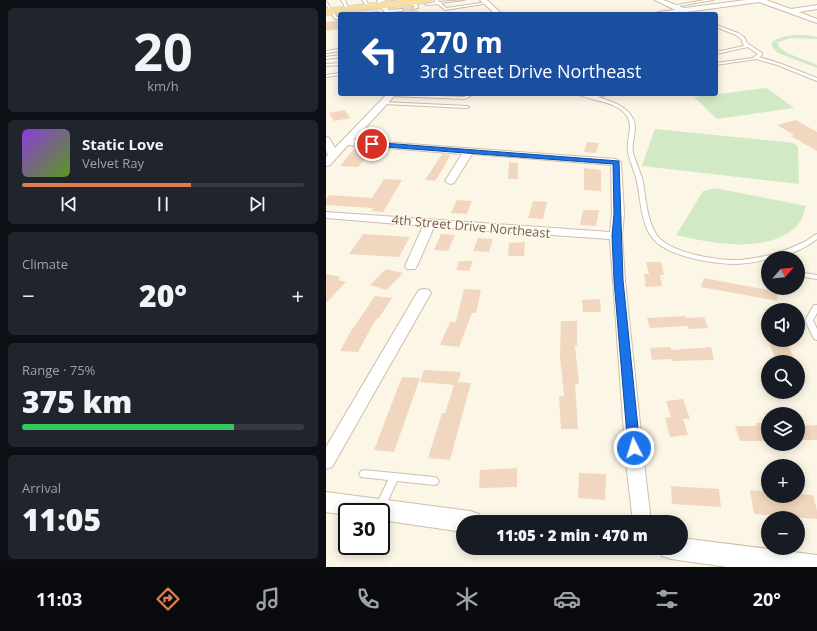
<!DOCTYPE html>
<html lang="en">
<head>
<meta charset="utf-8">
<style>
  :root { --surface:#171b24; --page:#20242c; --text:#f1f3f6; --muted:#9ea1a6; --line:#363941; --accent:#e37d4e }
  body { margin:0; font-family:"Open Sans",sans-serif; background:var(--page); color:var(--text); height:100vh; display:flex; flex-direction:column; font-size:15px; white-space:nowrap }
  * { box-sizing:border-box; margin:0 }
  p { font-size:13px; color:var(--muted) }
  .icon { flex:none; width:22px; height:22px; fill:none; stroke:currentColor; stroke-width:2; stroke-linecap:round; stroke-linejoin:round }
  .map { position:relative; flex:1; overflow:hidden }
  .drawer { display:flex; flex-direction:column; gap:8px; padding:8px; background:#0d0f14; width:326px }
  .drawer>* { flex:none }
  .top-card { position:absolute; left:12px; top:12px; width:380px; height:84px; border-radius:4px; box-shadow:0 2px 10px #0003; background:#1a4fa0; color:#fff; overflow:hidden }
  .needle { width:26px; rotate:63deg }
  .buttons { position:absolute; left:435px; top:251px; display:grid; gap:8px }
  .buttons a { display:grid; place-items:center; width:44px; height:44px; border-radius:50%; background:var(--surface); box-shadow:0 2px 10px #0003; font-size:20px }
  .speed { position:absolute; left:12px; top:503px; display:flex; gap:8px; font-size:20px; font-weight:700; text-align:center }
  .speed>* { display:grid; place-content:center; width:52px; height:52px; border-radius:50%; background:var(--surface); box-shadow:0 2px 10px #0003; line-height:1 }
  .speed .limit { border:2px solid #111; border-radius:6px; background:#fff; color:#111 }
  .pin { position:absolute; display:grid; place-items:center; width:34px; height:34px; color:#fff; margin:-17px; border:2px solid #fff; border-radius:50%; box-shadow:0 1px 4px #0007 }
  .me { position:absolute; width:44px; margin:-22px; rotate:355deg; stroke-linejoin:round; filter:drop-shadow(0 0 3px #0008) }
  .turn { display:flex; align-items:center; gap:14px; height:84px; padding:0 16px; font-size:18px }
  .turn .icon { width:52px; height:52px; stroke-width:2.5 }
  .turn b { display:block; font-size:28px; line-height:34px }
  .big { font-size:30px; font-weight:800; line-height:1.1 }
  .drawer .widget { flex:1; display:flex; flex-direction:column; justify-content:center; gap:6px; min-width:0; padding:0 14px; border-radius:6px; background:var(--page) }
  .drawer .dial { align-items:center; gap:0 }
  .dial b { font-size:52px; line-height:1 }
  .song { display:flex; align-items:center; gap:12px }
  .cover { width:48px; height:48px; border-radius:6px; background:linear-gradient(135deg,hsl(270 70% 55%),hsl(90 70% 35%)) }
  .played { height:4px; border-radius:2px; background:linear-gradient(90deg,var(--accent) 60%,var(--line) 60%) }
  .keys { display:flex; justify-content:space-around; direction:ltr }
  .heat { display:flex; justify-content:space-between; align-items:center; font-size:22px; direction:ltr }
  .charge { height:6px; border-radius:3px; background:linear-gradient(90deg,#34c759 75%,var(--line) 0) }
  .trip { position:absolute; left:130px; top:515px; width:232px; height:40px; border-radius:20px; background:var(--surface); box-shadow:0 2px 10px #0003; font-weight:800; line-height:40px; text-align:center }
  .tab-bar { display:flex; height:64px; justify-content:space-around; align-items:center; background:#090b0e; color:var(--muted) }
  .tab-bar .icon { width:28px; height:28px }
  .tab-bar .active { color:var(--accent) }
  .tab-bar b { font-size:18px; color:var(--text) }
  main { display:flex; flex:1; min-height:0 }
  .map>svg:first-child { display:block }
</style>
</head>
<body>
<main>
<section class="drawer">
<div class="widget dial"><b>20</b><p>km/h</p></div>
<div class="widget">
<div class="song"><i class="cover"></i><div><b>Static Love</b><p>Velvet Ray</p></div></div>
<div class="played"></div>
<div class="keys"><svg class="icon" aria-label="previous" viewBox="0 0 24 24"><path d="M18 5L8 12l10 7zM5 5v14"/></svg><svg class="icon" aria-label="pause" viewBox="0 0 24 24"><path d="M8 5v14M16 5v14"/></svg><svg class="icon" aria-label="next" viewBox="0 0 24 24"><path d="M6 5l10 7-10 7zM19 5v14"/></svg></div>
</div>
<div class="widget"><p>Climate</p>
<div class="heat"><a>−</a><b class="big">20°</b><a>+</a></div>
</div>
<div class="widget"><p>Range · 75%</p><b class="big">375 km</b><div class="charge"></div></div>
<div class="widget"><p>Arrival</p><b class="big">11:05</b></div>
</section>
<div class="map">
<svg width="491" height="567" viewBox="0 0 491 567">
  <rect width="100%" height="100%" fill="#fcf6e7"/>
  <!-- green -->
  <path fill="#d1eac5" d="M 480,35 L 491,37 L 491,39 L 465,38 L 452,42 L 452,46 L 461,53 L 491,65 L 491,68 L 452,53 L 446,47 L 446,42 C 455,35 469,35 480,35 Z
    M 441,88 L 468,108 L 391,119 L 368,97 Z
    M 329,129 L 468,143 L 472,147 L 473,184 L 316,166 Z
    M 389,188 L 480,206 C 478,211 477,219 473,223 C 446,256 385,243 350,235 L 377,191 Z"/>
  <!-- building -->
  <path fill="#f1d7bf" d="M 86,6 L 86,10 L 91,10 L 94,13 L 67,14 L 77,12 L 78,8 L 73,8 Z
    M 14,20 L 14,29 L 0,31 L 0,22 Z
    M 19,110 L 24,118 L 8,121 L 3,113 Z
    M 470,120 L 491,132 L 491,151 L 465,136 L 468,135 L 451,125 Z
    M 261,142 L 273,143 L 270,153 L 258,152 Z
    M 28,149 L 46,151 L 32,167 L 14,166 Z
    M 116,154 L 124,155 L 118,167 L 109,181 L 99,180 Z
    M 183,162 L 192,163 L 192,179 L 182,179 Z
    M 258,168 L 275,170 L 275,191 L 258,190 Z
    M 58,179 L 76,180 L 57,212 L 45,211 L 47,208 L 0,205 L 0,199 L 3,195 L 46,198 Z
    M 131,200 L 146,201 L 141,214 L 125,213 Z
    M 207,201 L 221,202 L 217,219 L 202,218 Z
    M 257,210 L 273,210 L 270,226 L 254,225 Z
    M 37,234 L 84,237 L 73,257 L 23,254 Z
    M 115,234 L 129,235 L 122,251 L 108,250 Z
    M 152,238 L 167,239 L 163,252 L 147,251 Z
    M 199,242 L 198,256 L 182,256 L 183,243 Z
    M 133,261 L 147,261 L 143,271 L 130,270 Z
    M 320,262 L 335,262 L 338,275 L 334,275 L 336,286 L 320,287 L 318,274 L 323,274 Z
    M 60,269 L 77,273 L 61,290 L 44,285 Z
    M 0,274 L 15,277 L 12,280 L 20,282 L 0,303 Z
    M 378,278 L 452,292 L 451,301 L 375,287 Z
    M 138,289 L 155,290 L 150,313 L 146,313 L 133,347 L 114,345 L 124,322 L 130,322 Z
    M 49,296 L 66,298 L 52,319 L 50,319 L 32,352 L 14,351 L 27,327 L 28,327 Z
    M 274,299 L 275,312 L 257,312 L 256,300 Z
    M 359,316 L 360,318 L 378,317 L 382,328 L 363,329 L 362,326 L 324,328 L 321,318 Z
    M 235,321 L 251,321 L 251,346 L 249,346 L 253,384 L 249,384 L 252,429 L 235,429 L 233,396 L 238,396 L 234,356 Z
    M 442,340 L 458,340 L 460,345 L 462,345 L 470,362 L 451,362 Z
    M 344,347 L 345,350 L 385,347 L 388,360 L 346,361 L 345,359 L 326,360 L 324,348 Z
    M 98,370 L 135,372 L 132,382 L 145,383 L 124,460 L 102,458 L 116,413 L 119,413 L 128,385 L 94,382 Z
    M 76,377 L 94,378 L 68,452 L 48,450 Z
    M 357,399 L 364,419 L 357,419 L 362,435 L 344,437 L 339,418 L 345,417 L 340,401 Z
    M 430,423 L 442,423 L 442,441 L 414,441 L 409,426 L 431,426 Z
    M 491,425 L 491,440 L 472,440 L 472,426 Z
    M 191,468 L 191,487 L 153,488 L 154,470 Z
    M 253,473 L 280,474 L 279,500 L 252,498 Z
    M 345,486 L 393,489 L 395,507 L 346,504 Z
    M 424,490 L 442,492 L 442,496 L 472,496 L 472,494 L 487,495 L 491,511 L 491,519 L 428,514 Z"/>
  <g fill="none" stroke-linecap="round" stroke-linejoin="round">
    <!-- service casing -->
    <g stroke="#cebead" stroke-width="2">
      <path id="service" d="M 15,0 L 19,0 L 23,10 L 21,10 Z
        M 36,0 L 40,0 L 44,8 L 42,8 Z
        M 51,0 L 61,0 L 54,2 L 57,6 L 55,7 L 53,6 Z
        M 108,0 L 112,0 L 113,2 L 138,0 L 115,3 L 120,8 L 161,2 L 163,3 L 119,10 L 112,4 L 101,5 L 99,4 L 110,2 Z
        M 379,0 L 387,0 L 347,7 L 345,6 Z
        M 0,1 L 11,17 L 14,17 L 14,19 L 9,19 L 0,5 Z
        M 86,1 L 92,6 L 92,8 L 87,9 L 87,7 L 89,7 L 84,2 Z
        M 77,9 L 76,11 L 61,12 L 59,11 L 61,10 Z
        M 356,10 L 363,13 L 364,14 L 359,14 L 355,12 Z
        M 52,12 L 55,14 L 39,14 Z
        M 390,25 L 412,33 L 418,37 L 421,43 L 436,53 L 436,55 L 433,57 L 453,63 L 491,78 L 491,81 L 451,65 L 430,59 L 390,65 L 390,63 L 427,58 L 432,54 L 422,47 L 390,54 L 390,52 L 418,46 L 415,39 L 410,35 L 390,27 Z
        M 14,49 L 14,51 L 0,53 L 0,51 Z
        M 14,55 L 14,57 L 0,59 L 0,57 Z
        M 14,63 L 14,65 L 0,66 L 0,64 Z
        M 14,73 L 14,75 L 0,77 L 0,75 Z
        M 63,94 L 138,97 L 143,94 L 148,94 L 139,99 L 65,96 L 63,95 Z
        M 252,94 C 256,94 260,95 265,95 C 271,96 279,94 285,94 L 272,97 C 284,101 299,105 306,117 C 313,128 305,140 307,152 C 309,161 313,169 316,178 C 320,196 320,218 330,234 C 342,253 392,261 414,260 C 425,259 437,257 447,254 C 458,251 468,247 478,242 C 483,240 486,236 491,234 L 491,239 C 478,249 459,258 442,258 L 442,259 C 430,262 418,264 406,264 C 383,263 338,256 325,236 C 314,220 315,196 310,178 C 308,169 303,160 302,151 C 300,139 308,127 301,116 C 290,100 266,102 252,94 Z
        M 56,102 L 141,106 L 143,107 L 141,108 L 58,104 L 56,103 Z
        M 472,272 L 491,275 L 491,279 L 472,276 Z
        M 488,305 L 491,305 L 491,313 L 487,320 L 491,329 L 491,340 L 488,339 L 487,337 L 479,320 Z
        M 38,470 L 108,477 L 111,478 L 113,481 L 111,484 L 108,485 L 71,481 L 57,511 L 55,512 L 51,511 L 49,508 L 62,480 L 35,477 L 33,474 L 35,471 Z"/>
    </g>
    <!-- minor casing -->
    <g stroke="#cebead" stroke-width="2">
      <path id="minor" d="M 154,0 L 161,0 L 176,14 L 169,14 Z
        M 329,0 L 337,0 L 358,8 L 420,0 L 440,0 L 465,9 L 491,5 L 491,9 L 473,12 L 491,19 L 491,23 L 433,2 L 346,14 L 329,14 L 332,12 L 349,10 Z
        M 54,4 L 58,4 L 66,14 L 60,14 L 53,5 Z
        M 61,94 L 70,94 L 28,140 L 290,159 L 295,162 L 298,214 L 296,236 L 299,280 L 318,462 L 325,522 L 307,522 L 300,462 L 284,239 L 108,227 L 91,266 L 89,269 L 81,269 L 79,266 L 97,226 L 0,218 L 0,212 L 284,232 L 286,214 L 285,165 L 146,154 L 128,183 L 124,184 L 119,181 L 136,154 L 22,145 L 4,165 L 0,166 L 0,157 L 2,155 L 0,150 L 0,137 L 3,138 L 9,148 Z
        M 98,289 L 103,290 L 105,293 L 6,467 L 0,469 L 0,447 L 91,293 L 93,290 Z"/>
    </g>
    <!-- tertiary casing -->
    <g stroke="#cebead" stroke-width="2">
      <path id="tertiary" d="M 0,492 L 144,511 L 153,514 L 156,522 L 137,522 L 137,532 L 55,520 L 55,512 L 21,512 L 21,515 L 0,512 Z
        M 355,538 L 491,555 L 491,567 L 401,567 L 345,559 L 336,556 L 332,548 L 355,548 Z"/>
    </g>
    <!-- primary casing -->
    <g stroke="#dbd5d0" stroke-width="2">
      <path id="primary" d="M 74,0 L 105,0 L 100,3 L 0,15 L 0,9 Z"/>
    </g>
    <!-- service -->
    <use href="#service" fill="#fff" fill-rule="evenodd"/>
    <!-- minor -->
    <use href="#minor" fill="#fff" fill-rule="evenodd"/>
    <!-- tertiary -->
    <use href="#tertiary" fill="#fff" fill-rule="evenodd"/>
    <!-- primary -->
    <use href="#primary" fill="#f9e0a1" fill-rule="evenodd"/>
  </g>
  <!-- route -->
  <path fill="#1a73e8" stroke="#114b97" d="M 44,142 L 293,161 L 297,280 L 314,448 L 312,452 L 308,453 L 304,452 L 302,448 L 288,280 L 286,236 L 288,214 L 287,164 L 46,146 L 44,145 Z"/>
  <g text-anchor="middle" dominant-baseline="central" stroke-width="3" stroke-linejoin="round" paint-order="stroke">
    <!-- street labels -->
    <g font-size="13" fill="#755e4b" stroke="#fff9ed">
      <text transform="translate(145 226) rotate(5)">4th Street Drive Northeast</text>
    </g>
  </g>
</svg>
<div class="buttons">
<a><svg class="needle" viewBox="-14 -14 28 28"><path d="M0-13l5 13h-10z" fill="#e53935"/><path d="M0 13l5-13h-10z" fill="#9ea1a6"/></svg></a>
<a><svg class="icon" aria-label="sound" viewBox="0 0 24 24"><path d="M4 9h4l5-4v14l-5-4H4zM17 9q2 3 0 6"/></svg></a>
<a><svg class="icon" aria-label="search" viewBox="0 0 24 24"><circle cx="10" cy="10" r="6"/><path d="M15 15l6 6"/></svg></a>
<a><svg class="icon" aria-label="layers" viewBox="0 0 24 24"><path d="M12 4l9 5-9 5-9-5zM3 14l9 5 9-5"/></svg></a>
<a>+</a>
<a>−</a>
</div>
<div class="speed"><div class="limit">30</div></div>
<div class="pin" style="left:46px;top:144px;background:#d93025"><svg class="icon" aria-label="arrive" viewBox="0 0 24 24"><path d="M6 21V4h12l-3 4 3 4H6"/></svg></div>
<svg class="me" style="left:308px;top:448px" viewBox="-20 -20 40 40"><circle r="17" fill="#1a73e8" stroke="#fff" stroke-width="3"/><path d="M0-11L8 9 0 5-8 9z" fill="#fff"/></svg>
<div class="trip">11:05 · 2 min · 470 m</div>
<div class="top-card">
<div class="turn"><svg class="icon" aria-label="left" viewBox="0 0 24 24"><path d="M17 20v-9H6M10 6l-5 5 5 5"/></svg><div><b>270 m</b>3rd Street Drive Northeast</div></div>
</div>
</div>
</main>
<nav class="tab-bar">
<b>11:03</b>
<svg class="icon active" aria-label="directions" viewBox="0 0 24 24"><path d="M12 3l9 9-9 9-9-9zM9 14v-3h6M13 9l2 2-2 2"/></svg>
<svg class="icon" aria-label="music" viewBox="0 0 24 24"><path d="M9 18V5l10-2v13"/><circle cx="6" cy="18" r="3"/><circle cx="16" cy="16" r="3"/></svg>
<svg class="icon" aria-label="phone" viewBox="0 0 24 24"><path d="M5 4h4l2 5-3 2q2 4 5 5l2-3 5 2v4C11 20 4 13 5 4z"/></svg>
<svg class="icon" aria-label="climate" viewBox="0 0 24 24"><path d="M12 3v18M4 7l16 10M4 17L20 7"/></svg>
<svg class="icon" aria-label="car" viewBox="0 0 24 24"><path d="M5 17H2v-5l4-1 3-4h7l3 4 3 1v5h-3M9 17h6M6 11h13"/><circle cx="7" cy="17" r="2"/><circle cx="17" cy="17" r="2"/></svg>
<svg class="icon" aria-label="filters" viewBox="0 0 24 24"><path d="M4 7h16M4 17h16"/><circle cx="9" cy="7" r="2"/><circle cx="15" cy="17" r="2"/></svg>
<b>20°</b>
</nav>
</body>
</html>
